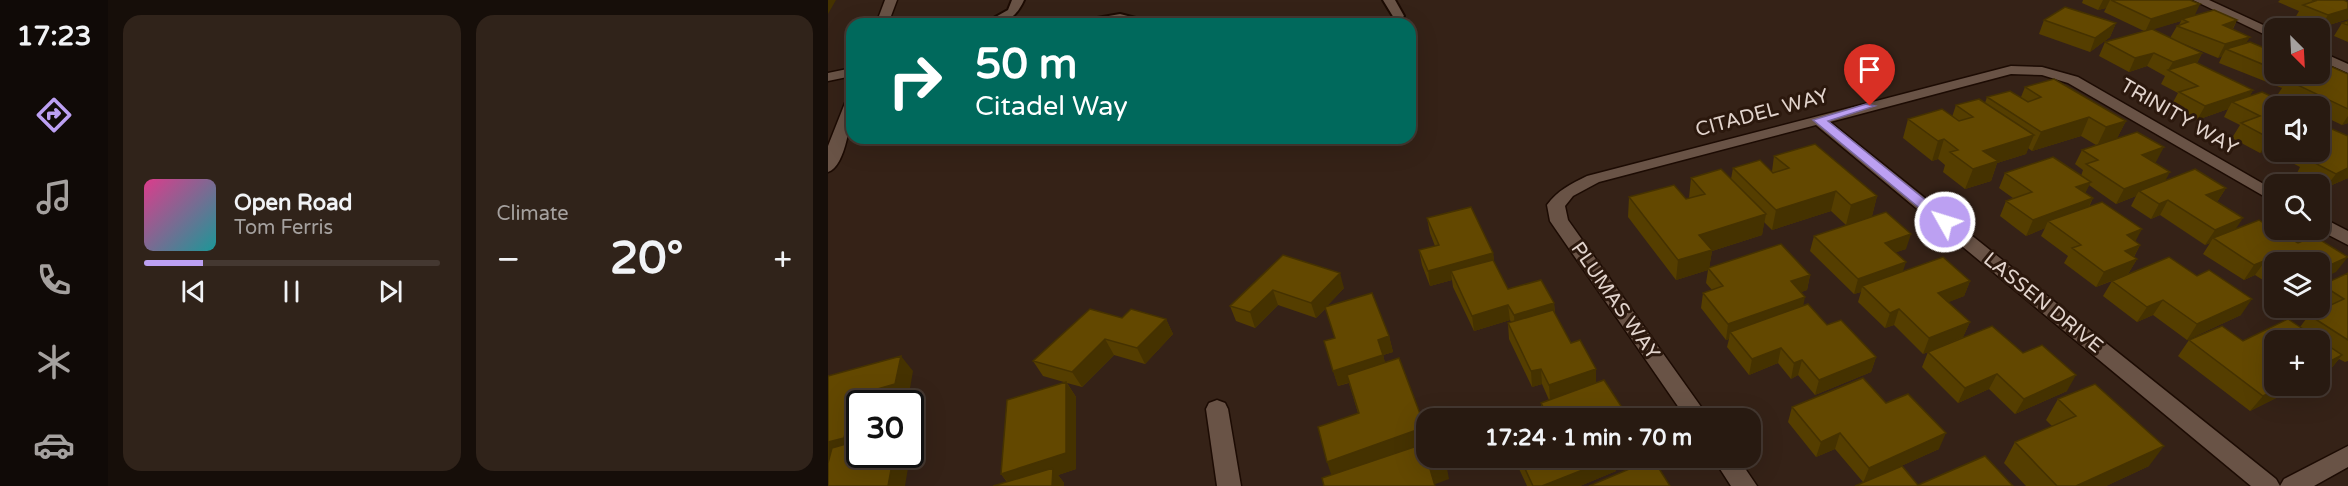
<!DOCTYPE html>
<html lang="en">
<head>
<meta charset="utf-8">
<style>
  :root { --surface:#281a11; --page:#30231a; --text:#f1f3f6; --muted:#a5a19f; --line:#443831; --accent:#bca0f2 }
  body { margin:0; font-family:"Varela Round",sans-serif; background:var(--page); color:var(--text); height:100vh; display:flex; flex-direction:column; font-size:22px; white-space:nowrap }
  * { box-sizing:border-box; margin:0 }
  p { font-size:20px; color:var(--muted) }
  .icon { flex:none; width:33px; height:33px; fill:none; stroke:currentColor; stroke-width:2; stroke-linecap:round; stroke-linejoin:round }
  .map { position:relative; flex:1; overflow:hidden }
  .panel { display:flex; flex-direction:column; gap:15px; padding:15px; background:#160e09; width:720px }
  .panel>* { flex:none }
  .top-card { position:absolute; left:18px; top:18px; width:570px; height:126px; border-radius:18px; box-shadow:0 6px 24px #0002,0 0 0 2px var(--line); background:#00695c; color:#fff; overflow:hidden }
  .needle { width:39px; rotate:156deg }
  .buttons { position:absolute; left:1436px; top:18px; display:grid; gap:12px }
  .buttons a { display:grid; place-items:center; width:66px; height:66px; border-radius:12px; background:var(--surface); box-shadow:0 6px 24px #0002,0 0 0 2px var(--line); font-size:30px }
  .speed { position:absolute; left:18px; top:390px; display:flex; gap:12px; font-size:30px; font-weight:700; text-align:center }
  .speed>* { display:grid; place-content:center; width:78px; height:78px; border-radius:50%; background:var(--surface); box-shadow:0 6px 24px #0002,0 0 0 2px var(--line); line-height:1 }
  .speed .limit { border:3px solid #111; border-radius:9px; background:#fff; color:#111 }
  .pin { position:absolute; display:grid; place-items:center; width:51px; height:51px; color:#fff; margin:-62px -26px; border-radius:50% 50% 50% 0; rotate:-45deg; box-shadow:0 0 6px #0007 }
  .pin .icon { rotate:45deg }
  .me { position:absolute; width:66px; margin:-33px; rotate:309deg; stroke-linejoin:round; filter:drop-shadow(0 0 4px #0008) }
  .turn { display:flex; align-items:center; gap:21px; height:126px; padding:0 30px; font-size:27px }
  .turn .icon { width:78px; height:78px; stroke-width:2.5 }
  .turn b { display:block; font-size:42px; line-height:51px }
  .big { font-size:45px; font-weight:700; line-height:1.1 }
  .panel .tile { flex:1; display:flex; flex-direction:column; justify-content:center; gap:9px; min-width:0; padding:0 21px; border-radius:18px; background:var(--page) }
  .song { display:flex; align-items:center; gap:18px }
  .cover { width:72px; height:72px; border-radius:9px; background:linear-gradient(135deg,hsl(330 70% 55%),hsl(180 70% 35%)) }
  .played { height:6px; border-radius:3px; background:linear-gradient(90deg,var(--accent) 20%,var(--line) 20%) }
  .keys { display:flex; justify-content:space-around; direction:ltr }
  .heat { display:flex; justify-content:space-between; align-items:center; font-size:33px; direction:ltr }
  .panel .tiles { flex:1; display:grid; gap:15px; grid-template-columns:repeat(2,1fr) }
  .trip { position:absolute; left:588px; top:408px; width:345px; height:60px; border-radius:18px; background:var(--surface); box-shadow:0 6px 24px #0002,0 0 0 2px var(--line); font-weight:700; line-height:60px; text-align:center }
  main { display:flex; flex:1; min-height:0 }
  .tabs { display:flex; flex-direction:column; width:108px; justify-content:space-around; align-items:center; background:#100a07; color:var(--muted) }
  .tabs .icon { width:42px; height:42px }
  .tabs .active { color:var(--accent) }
  .tabs b { font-size:27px; color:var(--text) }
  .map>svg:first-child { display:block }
</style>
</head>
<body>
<main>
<nav class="tabs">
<b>17:23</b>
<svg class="icon active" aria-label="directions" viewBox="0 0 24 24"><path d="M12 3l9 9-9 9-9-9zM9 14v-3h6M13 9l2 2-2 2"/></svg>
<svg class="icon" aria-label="music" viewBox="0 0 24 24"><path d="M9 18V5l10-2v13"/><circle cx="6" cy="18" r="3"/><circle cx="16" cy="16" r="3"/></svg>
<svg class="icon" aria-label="phone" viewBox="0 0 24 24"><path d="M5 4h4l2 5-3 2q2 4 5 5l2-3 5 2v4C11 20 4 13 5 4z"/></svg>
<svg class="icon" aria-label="climate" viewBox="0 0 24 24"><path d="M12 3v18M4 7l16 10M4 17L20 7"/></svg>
<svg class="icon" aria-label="car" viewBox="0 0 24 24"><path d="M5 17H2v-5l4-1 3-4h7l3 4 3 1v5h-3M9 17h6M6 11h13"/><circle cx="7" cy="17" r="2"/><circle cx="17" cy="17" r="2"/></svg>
</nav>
<section class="panel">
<div class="tiles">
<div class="tile">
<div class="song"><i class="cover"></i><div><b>Open Road</b><p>Tom Ferris</p></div></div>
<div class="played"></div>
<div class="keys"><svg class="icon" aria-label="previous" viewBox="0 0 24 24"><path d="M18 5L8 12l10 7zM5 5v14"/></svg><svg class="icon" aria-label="pause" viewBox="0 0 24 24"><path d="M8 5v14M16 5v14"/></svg><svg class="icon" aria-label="next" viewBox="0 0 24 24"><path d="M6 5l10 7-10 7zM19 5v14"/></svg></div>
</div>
<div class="tile"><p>Climate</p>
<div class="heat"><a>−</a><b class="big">20°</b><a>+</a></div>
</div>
</div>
</section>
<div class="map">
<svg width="1520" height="486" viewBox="0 0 1520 486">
  <rect width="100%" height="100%" fill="#352217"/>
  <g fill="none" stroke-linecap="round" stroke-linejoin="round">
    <!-- lane casing -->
    <g stroke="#1c0b03" stroke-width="4">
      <path id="lane" d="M 184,0 L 196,0 C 187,20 176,24 155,24 L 180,10 Z
        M 555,0 L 567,0 L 576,16 L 574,18 L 566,18 Z
        M 292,14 L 331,24 L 292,20 L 246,24 L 252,21 Z"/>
    </g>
    <!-- street casing -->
    <g stroke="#1c0b03" stroke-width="3">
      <path id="street" d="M 1365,0 L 1381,0 L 1446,30 L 1446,39 Z
        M 1491,51 L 1520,64 L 1520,73 L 1491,60 Z
        M 1183,66 L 1214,67 L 1250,77 L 1446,190 L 1446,202 L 1240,83 L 1214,75 L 1183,74 L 1002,122 L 1448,479 L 1452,486 L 1423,486 L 988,125 L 771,182 L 745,196 L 737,206 L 740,220 L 881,418 L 858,418 L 722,221 L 719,205 C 730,190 743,184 759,176 Z
        M 24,68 L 24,76 L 0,81 L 0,73 Z
        M 1491,216 L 1520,231 L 1520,245 L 1491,230 Z
        M 389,400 L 397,403 L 400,409 L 413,486 L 389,486 L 378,409 L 381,403 Z
        M 1520,446 L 1520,467 L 1486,486 L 1452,486 L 1456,479 Z
        M 885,458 L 910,458 L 929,486 L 903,486 Z"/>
    </g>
    <!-- secondary casing -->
    <g stroke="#1c0b03" stroke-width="3">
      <path id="secondary" d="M 57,0 L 69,0 L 60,24 L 48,24 Z
        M 24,99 C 24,115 18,167 0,172 L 0,146 L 17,103 Z"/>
    </g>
    <!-- lane -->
    <use href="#lane" fill="#695346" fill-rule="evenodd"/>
    <!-- street -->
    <use href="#street" fill="#695346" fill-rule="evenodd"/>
    <!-- secondary -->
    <use href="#secondary" fill="#695346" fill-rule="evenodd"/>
  </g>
  <!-- wall -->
  <path fill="#553e00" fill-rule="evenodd" d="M 1255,0 L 1362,0 L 1367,16 L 1409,20 L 1405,29 L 1418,43 L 1446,52 L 1446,74 L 1520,74 L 1520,123 L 1514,125 L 1491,114 L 1491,106 L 1475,106 L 1450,94 L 1454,88 L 1391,63 L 1394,56 L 1390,58 L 1354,43 L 1374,53 L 1369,63 L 1425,90 L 1421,97 L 1434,92 L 1446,147 L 1432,153 L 1404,138 L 1412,125 L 1396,117 L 1400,109 L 1369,120 L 1343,106 L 1350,93 L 1333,84 L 1337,76 L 1319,66 L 1301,72 L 1271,56 L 1277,42 L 1316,31 L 1276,12 L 1278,8 L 1270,10 L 1254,3 ZM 1353,21 L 1351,25 L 1349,26 L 1342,38 L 1325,29 Z
    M 1452,0 L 1516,0 L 1520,2 L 1520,19 L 1492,28 L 1467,18 L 1471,11 L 1450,2 Z
    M 1216,20 L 1288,23 L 1282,37 L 1262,52 L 1211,34 Z
    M 1520,21 L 1520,42 L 1506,36 L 1514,23 Z
    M 1197,87 L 1298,121 L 1289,138 L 1328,162 L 1326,163 L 1337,181 L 1398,188 L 1389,202 L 1408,229 L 1508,272 L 1446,262 L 1446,287 L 1427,275 L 1416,280 L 1375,254 L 1382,243 L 1377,245 L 1332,215 L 1323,219 L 1303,206 L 1308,196 L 1288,204 L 1261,185 L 1257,193 L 1265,198 L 1261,207 L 1312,245 L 1306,257 L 1309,259 L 1300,274 L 1413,315 L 1359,340 L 1325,315 L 1309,322 L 1275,296 L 1284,281 L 1268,287 L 1236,263 L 1240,256 L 1213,236 L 1217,228 L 1198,236 L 1172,216 L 1178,201 L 1185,198 L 1171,188 L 1177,173 L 1253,176 L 1255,170 L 1247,164 L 1254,150 L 1268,145 L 1253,136 L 1204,151 L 1200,148 L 1198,154 L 1169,163 L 1163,181 L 1137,189 L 1115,172 L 1117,165 L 1110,159 L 1104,161 L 1075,138 L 1080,119 L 1124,117 L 1128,105 L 1157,103 L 1159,97 L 1193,97 Z
    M 1452,152 L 1491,152 L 1520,178 L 1497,188 L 1469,173 L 1472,167 L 1449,155 Z
    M 946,156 L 1049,196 L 1044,216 L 1018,225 L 1003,211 L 944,230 L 936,222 L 934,235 L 884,251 L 881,268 L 982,275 L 979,290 L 973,292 L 975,305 L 999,325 L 1048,357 L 1043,372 L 987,395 L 970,375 L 963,379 L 950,363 L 921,375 L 899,347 L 901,339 L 898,340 L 873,308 L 875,293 L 884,290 L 878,283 L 880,270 L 848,280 L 800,217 L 801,197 L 858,199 L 861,198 L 863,178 L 903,179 L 905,168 L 944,171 Z
    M 599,218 L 665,253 L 666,262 L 680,289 L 726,303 L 727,314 L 743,343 L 768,382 L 795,409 L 794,418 L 714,418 L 713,403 L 721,400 L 714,384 L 704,387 L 681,339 L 680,323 L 683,322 L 682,320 L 646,331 L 625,287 L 624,280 L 602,286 L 594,265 L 591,250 L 607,246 L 602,233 Z
    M 986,236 L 1078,249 L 1068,252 L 1075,272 L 1142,281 L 1136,296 L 1120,302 L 1142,322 L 1135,337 L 1239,391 L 1187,414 L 1161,389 L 1130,403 L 1094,367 L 1100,352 L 1095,354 L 1066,325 L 1057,328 L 1030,302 L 1033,292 L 1026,294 L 982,251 Z
    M 455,255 L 516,288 L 499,306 L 561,336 L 565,352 L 555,355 L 557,363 L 598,443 L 621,479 L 504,475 L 530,413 L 521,383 L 510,386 L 496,341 L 507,338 L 498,308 L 488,318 L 450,305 L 427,328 L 408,321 L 402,306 Z
    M 1520,273 L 1520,361 L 1517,362 L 1511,359 L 1501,371 L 1446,386 L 1472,386 L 1422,411 L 1350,356 L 1361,340 L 1415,341 L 1472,327 L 1481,315 L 1495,309 L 1491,306 L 1491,289 L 1494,285 Z
    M 294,318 L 338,319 L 345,334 L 317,364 L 286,355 L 254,387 L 239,383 L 248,397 L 248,469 L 230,475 L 236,483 L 179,482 L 173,474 L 236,382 L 215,376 L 205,361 Z
    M 1230,399 L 1321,466 L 1278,486 L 1198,486 L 1176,463 L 1187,442 L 1224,426 L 1218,420 Z
    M 1058,403 L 1111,449 L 1064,470 L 1090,485 L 1185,486 L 1027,486 L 1035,482 L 1007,449 L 988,457 L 960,422 L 964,407 Z
    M 686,458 L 789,458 L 788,471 L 752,486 L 699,486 Z"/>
  <!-- shaded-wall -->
  <path fill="#453200" d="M 0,0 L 8,0 L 0,14 Z
    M 1275,0 L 1282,0 L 1278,8 L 1270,10 Z
    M 1372,4 L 1366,17 L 1354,19 L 1353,21 L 1317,32 L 1323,19 Z
    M 1520,9 L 1520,19 L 1492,28 L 1500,15 Z
    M 1409,20 L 1402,33 L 1395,25 Z
    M 1288,23 L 1282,37 L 1262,52 L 1267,38 Z
    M 1422,37 L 1414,50 L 1398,49 L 1394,56 L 1390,58 L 1397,44 Z
    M 1326,53 L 1319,66 L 1301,72 L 1307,58 Z
    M 1374,53 L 1367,67 L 1340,70 L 1345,62 Z
    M 1466,74 L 1489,74 L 1459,80 L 1453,89 L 1462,75 Z
    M 1425,90 L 1417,104 L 1404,102 L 1400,109 L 1369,120 L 1377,106 Z
    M 1520,116 L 1520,123 L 1514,125 Z
    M 1261,117 L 1253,136 L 1204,151 L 1213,132 Z
    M 1298,121 L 1288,140 L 1269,146 L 1278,127 Z
    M 1206,135 L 1198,154 L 1169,163 L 1163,181 L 1137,189 L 1145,169 L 1155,151 Z
    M 1446,136 L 1446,147 L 1432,153 L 1441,138 Z
    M 1116,139 L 1110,159 L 1104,161 L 1110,141 Z
    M 1336,147 L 1328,162 L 1306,170 L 1314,155 Z
    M 1520,168 L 1520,178 L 1497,188 L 1508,174 Z
    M 1342,172 L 1334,187 L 1311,191 L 1308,196 L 1288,204 L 1296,189 Z
    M 1263,182 L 1255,197 L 1248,187 Z
    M 1398,188 L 1389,202 L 1378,195 Z
    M 1008,191 L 1003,211 L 944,230 L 948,210 Z
    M 1049,196 L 1044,216 L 1018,225 L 1023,205 Z
    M 1265,198 L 1257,213 L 1220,221 L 1217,228 L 1198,236 L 1205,220 Z
    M 1340,200 L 1332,215 L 1323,219 L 1331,204 Z
    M 938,214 L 934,235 L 884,251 L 881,269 L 880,268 L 880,270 L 848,280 L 850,260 L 871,235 Z
    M 1415,218 L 1405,233 L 1385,238 L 1382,243 L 1377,245 L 1387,230 Z
    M 1314,229 L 1306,244 L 1299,235 Z
    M 1083,234 L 1078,249 L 1052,258 L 1057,243 Z
    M 1312,245 L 1304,260 L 1297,251 Z
    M 665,253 L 667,268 L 623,271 L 624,280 L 602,286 L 600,271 Z
    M 1520,257 L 1508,272 L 1491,280 L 1491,270 Z
    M 1309,259 L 1300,274 L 1268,287 L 1276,272 Z
    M 1438,260 L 1427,275 L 1416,280 L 1426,265 Z
    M 1078,262 L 1073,277 L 1034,286 L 1033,292 L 1026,294 L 1030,279 Z
    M 512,273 L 516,288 L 488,318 L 483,303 Z
    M 982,275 L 979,290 L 960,297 L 963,281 Z
    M 1142,281 L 1136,296 L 1104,309 L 1110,293 Z
    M 445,290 L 450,305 L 427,328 L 422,312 Z
    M 977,297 L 974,312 L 902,332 L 901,339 L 898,340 L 900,324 Z
    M 1424,299 L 1413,315 L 1359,340 L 1369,324 Z
    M 1335,300 L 1325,315 L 1309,322 L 1319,307 Z
    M 726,303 L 727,319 L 687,331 L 686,315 Z
    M 680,305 L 682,320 L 646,331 L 644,316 Z
    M 1071,309 L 1066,325 L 1057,328 L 1062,313 Z
    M 338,319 L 345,334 L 317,364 L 309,348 Z
    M 1142,322 L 1135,337 L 1095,354 L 1101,338 Z
    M 561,336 L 565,352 L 555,355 L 559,370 L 510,386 L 505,371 L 550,340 Z
    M 277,339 L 286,355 L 254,387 L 244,372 Z
    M 953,348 L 950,363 L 921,375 L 924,359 Z
    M 1514,355 L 1501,371 L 1491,376 L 1491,367 Z
    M 73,356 L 85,371 L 80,400 L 66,404 L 39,404 L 42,391 Z
    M 1048,357 L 1043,372 L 987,395 L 991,380 Z
    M 974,360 L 970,375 L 963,379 L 966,363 Z
    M 713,369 L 714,384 L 704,387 L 703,371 Z
    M 768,369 L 768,385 L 722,401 L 721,385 Z
    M 1169,374 L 1161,389 L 1130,403 L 1137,388 Z
    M 1248,375 L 1239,391 L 1187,414 L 1196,399 Z
    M 238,382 L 248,397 L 248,469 L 230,475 L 236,483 L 236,486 L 183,486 L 173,474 Z
    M 1455,386 L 1472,386 L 1422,411 L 1435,396 Z
    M 795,409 L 794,418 L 770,418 Z
    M 32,415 L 32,448 L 0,462 L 0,442 L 21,418 Z
    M 597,427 L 598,443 L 504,477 L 499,462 Z
    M 1012,433 L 1007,449 L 988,457 L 993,442 Z
    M 1118,433 L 1111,449 L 1035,483 L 1041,468 Z
    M 82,442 L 84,444 L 77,486 L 60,486 L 66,454 L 82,454 Z
    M 1336,446 L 1321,466 L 1278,486 L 1248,486 Z
    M 785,458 L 789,458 L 788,471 L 752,486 L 714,486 Z
    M 618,463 L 621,479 L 605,485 L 602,469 Z"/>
  <!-- building -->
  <path fill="#634800" stroke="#453200" stroke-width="1.5" d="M 1283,0 L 1362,0 L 1372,4 L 1323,19 Z
    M 1484,0 L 1516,0 L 1520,2 L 1520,9 L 1500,15 L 1475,5 L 1487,1 Z
    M 1237,7 L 1288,23 L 1267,38 L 1216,20 Z
    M 1386,10 L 1409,20 L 1395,25 L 1422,37 L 1397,44 L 1349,26 L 1360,22 L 1354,19 Z
    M 1520,21 L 1520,25 L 1514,23 Z
    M 1324,29 L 1374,53 L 1345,62 L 1326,53 L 1307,58 L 1277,42 Z
    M 1422,42 L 1446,52 L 1446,69 L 1398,49 Z
    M 1367,62 L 1425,90 L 1377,106 L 1351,92 L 1370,86 L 1340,70 Z
    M 1502,66 L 1520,74 L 1520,109 L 1459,80 L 1480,74 L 1491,74 L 1491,70 Z
    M 1226,79 L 1298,121 L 1278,127 L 1261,117 L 1213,132 L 1159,97 L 1182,91 L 1200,102 L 1213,97 L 1197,87 Z
    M 1434,92 L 1464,106 L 1446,106 L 1446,136 L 1441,138 L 1413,123 L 1432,116 L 1404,102 Z
    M 1151,99 L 1206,135 L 1155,151 L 1170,161 L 1145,169 L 1122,152 L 1130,150 L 1116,139 L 1110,141 L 1080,119 L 1114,109 L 1131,121 L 1145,117 L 1128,105 Z
    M 1497,126 L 1520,136 L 1520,168 L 1508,174 L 1479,159 L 1486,155 L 1480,152 L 1491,152 L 1491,128 Z
    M 1309,132 L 1336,147 L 1314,155 L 1342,172 L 1296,189 L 1258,164 L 1270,160 L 1254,150 Z
    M 987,144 L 1049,196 L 1023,205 L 1008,191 L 948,210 L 905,168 L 932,160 L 945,173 L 961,168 L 946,156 Z
    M 1225,157 L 1263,182 L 1248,187 L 1265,198 L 1205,220 L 1178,201 L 1204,192 L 1177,173 Z
    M 893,169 L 938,214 L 871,235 L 884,250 L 850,260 L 801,197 L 846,185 L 858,199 L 877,194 L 863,178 Z
    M 1367,169 L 1398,188 L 1378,195 L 1415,218 L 1387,230 L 1340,200 L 1331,204 L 1311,191 Z
    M 1274,202 L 1314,229 L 1299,235 L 1312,245 L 1297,251 L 1309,259 L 1276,272 L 1244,248 L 1253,245 L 1220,221 Z
    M 643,207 L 665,253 L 600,271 L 591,250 L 611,245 L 599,218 Z
    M 1058,212 L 1083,234 L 1057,243 L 1078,262 L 1030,279 L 986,236 Z
    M 1431,220 L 1446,230 L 1470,243 L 1486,236 L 1520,257 L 1491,270 L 1491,262 L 1446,262 L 1446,265 L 1438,260 L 1426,265 L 1385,238 Z
    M 953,244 L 982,275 L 963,281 L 977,297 L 900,324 L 875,293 L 895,286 L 880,268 Z
    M 455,255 L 512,273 L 483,303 L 445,290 L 422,312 L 402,306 Z
    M 1115,257 L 1142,281 L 1110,293 L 1142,322 L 1101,338 L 1071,309 L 1062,313 L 1034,286 Z
    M 1341,257 L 1369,276 L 1381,270 L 1424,299 L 1369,324 L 1335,300 L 1319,307 L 1284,281 Z
    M 665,260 L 680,289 L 713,280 L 726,303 L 686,315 L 680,305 L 644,316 L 623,271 Z
    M 1520,273 L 1520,340 L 1481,315 L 1516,299 L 1494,285 Z
    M 544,293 L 561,336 L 550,340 L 555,355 L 505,371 L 496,341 L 507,338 L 497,307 Z
    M 980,304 L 999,325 L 1013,320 L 1048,357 L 991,380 L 974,360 L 966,363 L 953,348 L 924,359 L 902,332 Z
    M 262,309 L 294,318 L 303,309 L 338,319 L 309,348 L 277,339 L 244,372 L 205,361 Z
    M 725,310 L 743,343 L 752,340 L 768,369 L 721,385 L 713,369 L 703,371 L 680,323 Z
    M 1460,319 L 1514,355 L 1491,367 L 1491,340 L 1446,340 L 1446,386 L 1455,386 L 1435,396 L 1361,340 L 1394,326 L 1415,341 Z
    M 1164,326 L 1195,353 L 1214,345 L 1248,375 L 1196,399 L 1169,374 L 1137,388 L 1100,352 Z
    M 73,356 L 67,384 L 42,391 L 39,404 L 32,404 L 32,415 L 21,418 L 16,438 L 0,442 L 0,376 Z
    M 571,358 L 597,427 L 499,462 L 490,427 L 531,413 L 519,375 Z
    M 1035,378 L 1058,403 L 1080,394 L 1118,433 L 1041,468 L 1012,433 L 993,442 L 964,407 Z
    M 776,380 L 795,409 L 770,418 L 721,418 L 713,403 Z
    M 238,382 L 238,453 L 173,474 L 179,400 Z
    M 1267,384 L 1336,446 L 1248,486 L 1229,486 L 1187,442 L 1248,416 L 1230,399 Z
    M 32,440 L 32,454 L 66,454 L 60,486 L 0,486 L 0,463 L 4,448 Z
    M 598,443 L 598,458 L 616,458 L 618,463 L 602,469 L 607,486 L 496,486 L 494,478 Z
    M 1157,456 L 1185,486 L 1027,486 L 1074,466 L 1090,485 Z
    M 692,458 L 785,458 L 714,486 L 705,486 Z
    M 825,459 L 842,486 L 761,486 Z
    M 225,468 L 224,486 L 165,486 Z"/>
  <!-- route -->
  <path fill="#bca0f2" stroke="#7a689d" stroke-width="1.5" d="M 1038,104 L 1047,106 L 1000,121 L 1121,219 L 1121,225 L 1112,225 L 985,120 Z"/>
  <g text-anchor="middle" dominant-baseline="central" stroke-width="6" stroke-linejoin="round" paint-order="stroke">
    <!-- street labels -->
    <g font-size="20" fill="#e2d4cd" stroke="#2b180d">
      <text transform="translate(934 113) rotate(-15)">CITADEL WAY</text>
      <text transform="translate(1351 117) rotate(30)">TRINITY WAY</text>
      <text transform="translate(787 301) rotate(55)">PLUMAS WAY</text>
      <text transform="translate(1215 303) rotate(39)">LASSEN DRIVE</text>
    </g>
  </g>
</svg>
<div class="buttons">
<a><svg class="needle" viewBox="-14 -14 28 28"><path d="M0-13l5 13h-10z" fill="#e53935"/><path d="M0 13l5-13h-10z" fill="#a5a19f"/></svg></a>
<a><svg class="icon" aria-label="sound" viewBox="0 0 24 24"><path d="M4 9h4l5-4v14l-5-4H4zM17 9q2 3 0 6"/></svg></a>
<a><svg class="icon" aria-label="search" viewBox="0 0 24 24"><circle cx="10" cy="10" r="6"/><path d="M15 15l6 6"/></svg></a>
<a><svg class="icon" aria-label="layers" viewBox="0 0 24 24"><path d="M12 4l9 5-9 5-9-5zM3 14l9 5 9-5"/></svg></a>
<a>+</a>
</div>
<div class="speed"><div class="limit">30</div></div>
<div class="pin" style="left:1042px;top:106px;background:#d93025"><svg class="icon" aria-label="arrive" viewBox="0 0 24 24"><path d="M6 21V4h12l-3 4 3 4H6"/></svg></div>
<svg class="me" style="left:1117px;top:222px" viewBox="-20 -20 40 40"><circle r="17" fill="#bca0f2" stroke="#fff" stroke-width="3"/><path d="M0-11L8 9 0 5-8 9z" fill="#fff"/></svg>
<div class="trip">17:24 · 1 min · 70 m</div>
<div class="top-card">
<div class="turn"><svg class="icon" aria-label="right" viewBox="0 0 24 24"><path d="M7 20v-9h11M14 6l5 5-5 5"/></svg><div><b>50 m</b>Citadel Way</div></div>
</div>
</div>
</main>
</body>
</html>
